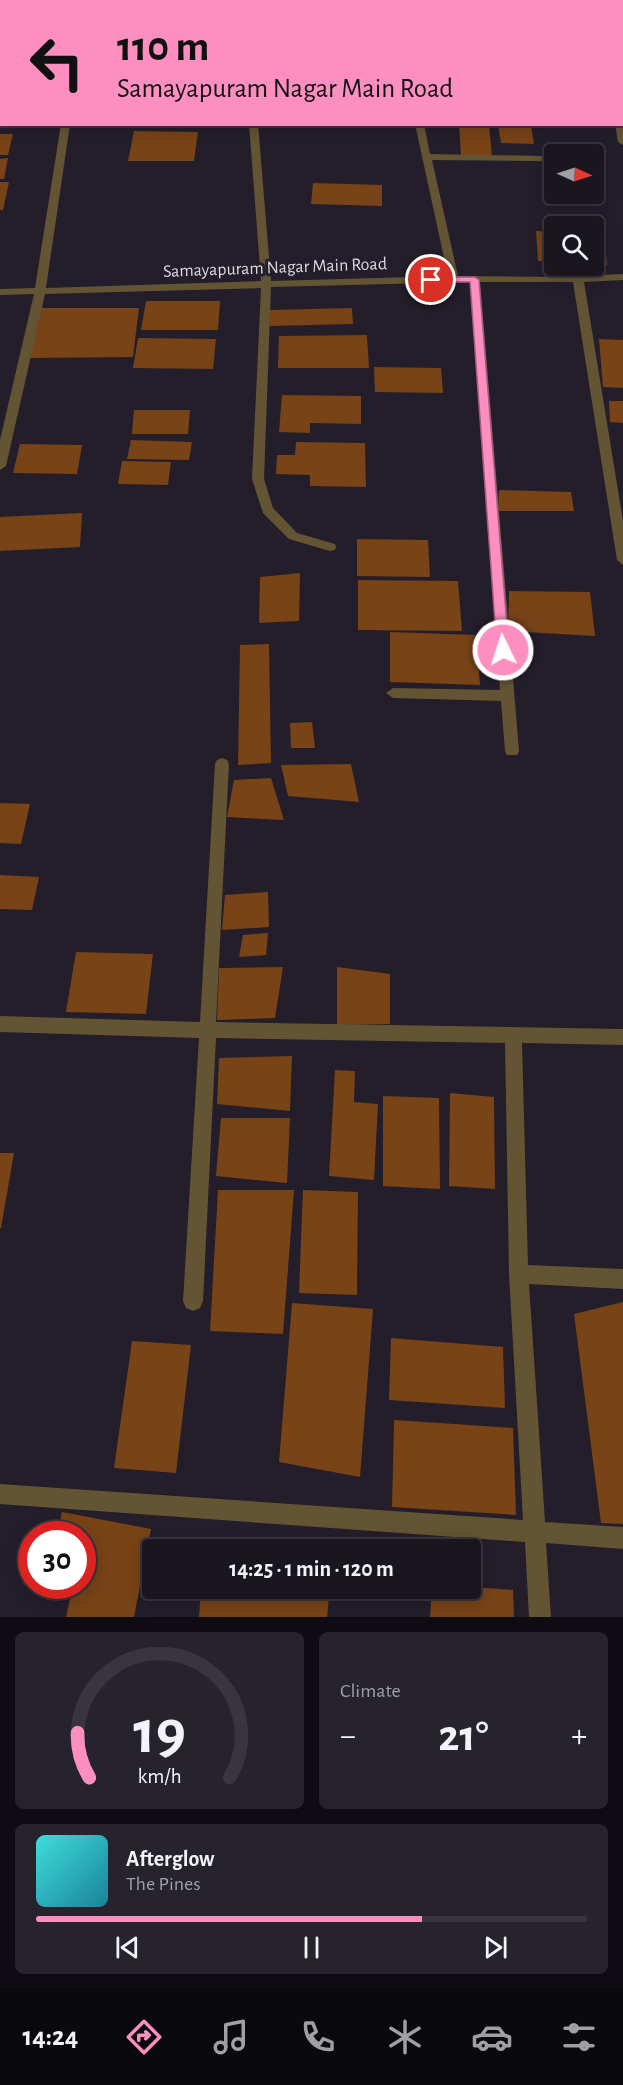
<!DOCTYPE html>
<html lang="en">
<head>
<meta charset="utf-8">
<style>
  :root { --surface:#1a1620; --page:#27232d; --text:#f1f3f6; --muted:#9f9fa5; --line:#38353e; --accent:#fd8ec0 }
  body { margin:0; font-family:"Alegreya Sans",sans-serif; background:var(--page); color:var(--text); height:100vh; display:flex; flex-direction:column; font-size:22px; white-space:nowrap }
  * { box-sizing:border-box; margin:0 }
  p { font-size:20px; color:var(--muted) }
  .icon { flex:none; width:33px; height:33px; fill:none; stroke:currentColor; stroke-width:2; stroke-linecap:round; stroke-linejoin:round }
  .map { position:relative; height:1617px; overflow:hidden }
  .panel { display:flex; flex-direction:column; gap:15px; padding:15px; background:#0e0c12; flex:1 }
  .panel>* { flex:none }
  .top-card { position:absolute; left:0px; top:0px; width:624px; height:126px; box-shadow:0 3px 15px #0003,0 0 0 2px var(--line); background:#fd8ec0; color:#111; overflow:hidden }
  .needle { width:39px; rotate:93deg }
  .tools { position:absolute; left:544px; top:144px; display:grid; gap:12px }
  .tools a { display:grid; place-items:center; width:60px; height:60px; border-radius:6px; background:var(--surface); box-shadow:0 3px 15px #0003,0 0 0 2px var(--line); font-size:30px }
  .speed { position:absolute; left:18px; top:1521px; display:flex; gap:12px; font-size:30px; font-weight:700; text-align:center }
  .speed>* { display:grid; place-content:center; width:78px; height:78px; border-radius:50%; background:var(--surface); box-shadow:0 3px 15px #0003,0 0 0 2px var(--line); line-height:1 }
  .speed .limit { border:9px solid #d22; background:#fff; color:#111 }
  .pin { position:absolute; display:grid; place-items:center; width:51px; height:51px; color:#fff; margin:-26px; border:3px solid #fff; border-radius:50%; box-shadow:0 2px 6px #0007 }
  .me { position:absolute; width:66px; margin:-33px; rotate:356deg; stroke-linejoin:round; filter:drop-shadow(0 0 4px #0008) }
  .turn { display:flex; align-items:center; gap:21px; height:126px; padding:0 18px; font-size:27px }
  .turn .icon { width:78px; height:78px; stroke-width:2.5 }
  .turn b { display:block; font-size:42px; line-height:51px }
  .big { font-size:45px; font-weight:700; line-height:1.1 }
  .panel .card { flex:1; display:flex; flex-direction:column; justify-content:center; gap:9px; min-width:0; padding:0 21px; border-radius:9px; background:var(--page) }
  .panel .dial { align-items:center; gap:0 }
  .dial svg { height:156px; overflow:visible; fill:none; stroke:var(--line); stroke-width:7; stroke-linecap:round; text-anchor:middle }
  .dial text { fill:var(--text); stroke:none }
  .song { display:flex; align-items:center; gap:18px }
  .cover { width:72px; height:72px; border-radius:9px; background:linear-gradient(135deg,hsl(180 70% 55%),hsl(190 70% 35%)) }
  .played { height:6px; border-radius:3px; background:linear-gradient(90deg,var(--accent) 70%,var(--line) 70%) }
  .keys { display:flex; justify-content:space-around; direction:ltr }
  .heat { display:flex; justify-content:space-between; align-items:center; font-size:33px; direction:ltr }
  .panel .tiles { flex:1; display:grid; gap:15px; grid-template-columns:1fr 1fr }
  .card:last-child { grid-column:span 2 }
  .trip { position:absolute; left:142px; top:1539px; width:339px; height:60px; border-radius:6px; background:var(--surface); box-shadow:0 3px 15px #0003,0 0 0 2px var(--line); font-weight:700; line-height:60px; text-align:center }
  .dock { display:flex; height:96px; justify-content:space-around; align-items:center; background:#0a090d; color:var(--muted) }
  .dock .icon { width:42px; height:42px }
  .dock .active { color:var(--accent) }
  .dock b { font-size:27px; color:var(--text) }
  .map>svg:first-child { display:block }
</style>
</head>
<body>
<div class="map">
<svg width="623" height="1617" viewBox="0 0 623 1617">
  <rect width="100%" height="100%" fill="#231e2a"/>
  <!-- building -->
  <path fill="#774317" d="M 459,124 L 489,124 L 492,156 L 461,155 Z
    M 498,125 L 531,126 L 534,144 L 501,143 Z
    M 134,131 L 198,132 L 194,161 L 128,161 Z
    M 0,134 L 13,134 L 8,155 L 0,155 Z
    M 8,158 L 4,179 L 0,179 L 0,159 Z
    M 0,182 L 9,182 L 3,210 L 0,210 Z
    M 313,183 L 382,185 L 382,206 L 311,204 Z
    M 536,231 L 555,232 L 555,262 L 538,261 Z
    M 594,234 L 604,234 L 607,265 L 594,264 Z
    M 146,301 L 220,301 L 218,330 L 141,330 Z
    M 40,308 L 139,308 L 133,357 L 29,358 Z
    M 352,308 L 353,324 L 270,326 L 269,310 Z
    M 367,335 L 369,368 L 278,368 L 279,336 Z
    M 138,338 L 216,339 L 213,369 L 133,368 Z
    M 599,339 L 623,340 L 623,388 L 603,387 Z
    M 374,367 L 441,368 L 443,393 L 375,392 Z
    M 282,395 L 361,396 L 361,424 L 310,423 L 310,433 L 279,432 Z
    M 609,401 L 623,401 L 623,423 L 610,422 Z
    M 134,410 L 190,410 L 188,434 L 132,434 Z
    M 131,440 L 192,442 L 189,460 L 127,459 Z
    M 296,442 L 365,443 L 366,487 L 310,486 L 310,475 L 276,474 L 277,455 L 295,455 Z
    M 20,444 L 82,445 L 77,474 L 13,473 Z
    M 122,461 L 171,462 L 168,485 L 118,484 Z
    M 499,490 L 571,492 L 574,511 L 498,511 Z
    M 82,513 L 80,547 L 0,551 L 0,517 Z
    M 357,539 L 428,540 L 430,577 L 357,576 Z
    M 300,573 L 299,621 L 259,623 L 260,577 Z
    M 358,580 L 458,581 L 462,631 L 358,630 Z
    M 509,591 L 590,592 L 595,636 L 508,631 Z
    M 390,632 L 476,635 L 480,685 L 390,682 Z
    M 269,644 L 271,763 L 238,765 L 240,645 Z
    M 312,722 L 315,748 L 291,748 L 290,723 Z
    M 351,764 L 359,802 L 288,796 L 281,765 Z
    M 271,778 L 284,820 L 227,817 L 234,780 Z
    M 0,803 L 30,804 L 21,844 L 0,843 Z
    M 0,875 L 39,877 L 32,910 L 0,909 Z
    M 268,892 L 269,927 L 222,930 L 225,895 Z
    M 268,933 L 266,955 L 239,957 L 243,935 Z
    M 76,952 L 153,954 L 146,1014 L 66,1012 Z
    M 283,967 L 275,1018 L 217,1020 L 219,968 Z
    M 337,967 L 390,974 L 390,1024 L 337,1025 Z
    M 292,1056 L 290,1111 L 217,1104 L 219,1058 Z
    M 335,1070 L 355,1071 L 354,1102 L 378,1104 L 374,1180 L 329,1176 Z
    M 450,1093 L 494,1097 L 495,1189 L 449,1186 Z
    M 383,1096 L 439,1098 L 440,1189 L 383,1186 Z
    M 221,1118 L 290,1118 L 287,1183 L 216,1176 Z
    M 0,1153 L 14,1153 L 1,1228 L 0,1228 Z
    M 218,1190 L 294,1190 L 283,1334 L 210,1331 Z
    M 303,1190 L 358,1192 L 357,1295 L 299,1293 Z
    M 623,1302 L 623,1524 L 601,1523 L 574,1314 Z
    M 292,1303 L 373,1309 L 360,1477 L 279,1462 Z
    M 391,1338 L 503,1347 L 505,1408 L 389,1400 Z
    M 132,1341 L 191,1345 L 176,1473 L 114,1468 Z
    M 394,1420 L 513,1428 L 516,1515 L 392,1507 Z
    M 62,1512 L 151,1529 L 134,1617 L 66,1617 L 73,1586 L 82,1586 L 82,1534 L 57,1534 Z
    M 471,1587 L 513,1590 L 514,1617 L 430,1617 L 432,1588 Z
    M 201,1588 L 330,1588 L 327,1617 L 199,1617 Z"/>
  <g fill="none" stroke-linecap="round" stroke-linejoin="round">
    <!-- minor -->
    <path fill="#635434" fill-rule="evenodd" d="M 622,94 L 623,94 L 623,100 L 622,100 Z
      M 622,123 L 623,123 L 623,145 L 618,142 L 615,124 L 622,124 Z
      M 61,124 L 70,124 L 46,288 L 261,281 L 249,124 L 258,124 L 271,281 L 448,276 L 415,124 L 424,124 L 430,154 L 544,156 L 544,160 L 541,161 L 432,160 L 458,276 L 556,277 L 623,274 L 623,280 L 584,282 L 623,521 L 623,565 L 617,560 L 573,282 L 480,282 L 519,751 L 517,755 L 507,755 L 505,751 L 501,701 L 393,698 L 386,693 L 393,688 L 500,690 L 470,282 L 271,287 L 264,479 L 273,508 L 297,533 L 335,544 L 336,547 L 335,550 L 330,551 L 289,539 L 263,513 L 252,479 L 261,288 L 45,294 L 6,466 L 0,470 L 0,440 L 34,294 L 0,295 L 0,289 L 35,288 Z
      M 222,758 L 227,760 L 229,764 L 216,1022 L 623,1029 L 623,1045 L 522,1043 L 528,1265 L 623,1269 L 623,1289 L 529,1284 L 545,1522 L 623,1527 L 623,1549 L 546,1543 L 551,1617 L 529,1617 L 525,1542 L 0,1504 L 0,1484 L 523,1520 L 509,1274 L 505,1043 L 216,1038 L 203,1301 L 200,1308 L 193,1311 L 186,1308 L 183,1301 L 199,1038 L 0,1032 L 0,1016 L 200,1022 L 215,764 L 217,760 Z"/>
    <!-- highway -->
    <path fill="#c19b44" fill-rule="evenodd" d="M 0,0 L 6,2 L 2,2 L 2,6 Z
      M 515,0 L 556,0 L 557,2 L 516,2 Z
      M 622,2 L 623,2 L 623,8 L 622,8 Z
      M 622,30 L 623,30 L 623,36 L 622,36 Z"/>
  </g>
  <!-- route -->
  <path fill="#fd8ec0" stroke="#a45c7d" stroke-width="1.5" d="M 431,277 L 475,277 L 479,280 L 509,650 L 503,654 L 497,650 L 470,282 L 427,282 L 426,280 Z"/>
  <g text-anchor="middle" dominant-baseline="central" stroke-width="6" stroke-linejoin="round" paint-order="stroke">
    <!-- far-street labels -->
    <g font-size="18" fill="#dad7df" stroke="#231e2a">
      <text transform="translate(275 268) rotate(-2)">Samayapuram Nagar Main Road</text>
    </g>
  </g>
</svg>
<div class="tools">
<a><svg class="needle" viewBox="-14 -14 28 28"><path d="M0-13l5 13h-10z" fill="#e53935"/><path d="M0 13l5-13h-10z" fill="#9f9fa5"/></svg></a>
<a><svg class="icon" aria-label="search" viewBox="0 0 24 24"><circle cx="10" cy="10" r="6"/><path d="M15 15l6 6"/></svg></a>
</div>
<div class="speed"><div class="limit">30</div></div>
<div class="pin" style="left:431px;top:280px;background:#d93025"><svg class="icon" aria-label="arrive" viewBox="0 0 24 24"><path d="M6 21V4h12l-3 4 3 4H6"/></svg></div>
<svg class="me" style="left:503px;top:650px" viewBox="-20 -20 40 40"><circle r="17" fill="#fd8ec0" stroke="#fff" stroke-width="3"/><path d="M0-11L8 9 0 5-8 9z" fill="#fff"/></svg>
<div class="trip">14:25 · 1 min · 120 m</div>
<div class="top-card">
<div class="turn"><svg class="icon" aria-label="left" viewBox="0 0 24 24"><path d="M17 20v-9H6M10 6l-5 5 5 5"/></svg><div><b>110 m</b>Samayapuram Nagar Main Road</div></div>
</div>
</div>
<section class="panel">
<div class="tiles">
<div class="card dial"><svg viewBox="0 0 100 80">
<path d="M14 69A42 42 0 1 1 86 69"/>
<path d="M14 69A42 42 0 0 1 8 46" stroke="#fd8ec0"/>
<text x="50" y="56" font-size="32" font-weight="700">19</text>
<text x="50" y="72" font-size="11">km/h</text>
</svg></div>
<div class="card"><p>Climate</p>
<div class="heat"><a>−</a><b class="big">21°</b><a>+</a></div>
</div>
<div class="card">
<div class="song"><i class="cover"></i><div><b>Afterglow</b><p>The Pines</p></div></div>
<div class="played"></div>
<div class="keys"><svg class="icon" aria-label="previous" viewBox="0 0 24 24"><path d="M18 5L8 12l10 7zM5 5v14"/></svg><svg class="icon" aria-label="pause" viewBox="0 0 24 24"><path d="M8 5v14M16 5v14"/></svg><svg class="icon" aria-label="next" viewBox="0 0 24 24"><path d="M6 5l10 7-10 7zM19 5v14"/></svg></div>
</div>
</div>
</section>
<nav class="dock">
<b>14:24</b>
<svg class="icon active" aria-label="directions" viewBox="0 0 24 24"><path d="M12 3l9 9-9 9-9-9zM9 14v-3h6M13 9l2 2-2 2"/></svg>
<svg class="icon" aria-label="music" viewBox="0 0 24 24"><path d="M9 18V5l10-2v13"/><circle cx="6" cy="18" r="3"/><circle cx="16" cy="16" r="3"/></svg>
<svg class="icon" aria-label="phone" viewBox="0 0 24 24"><path d="M5 4h4l2 5-3 2q2 4 5 5l2-3 5 2v4C11 20 4 13 5 4z"/></svg>
<svg class="icon" aria-label="climate" viewBox="0 0 24 24"><path d="M12 3v18M4 7l16 10M4 17L20 7"/></svg>
<svg class="icon" aria-label="car" viewBox="0 0 24 24"><path d="M5 17H2v-5l4-1 3-4h7l3 4 3 1v5h-3M9 17h6M6 11h13"/><circle cx="7" cy="17" r="2"/><circle cx="17" cy="17" r="2"/></svg>
<svg class="icon" aria-label="filters" viewBox="0 0 24 24"><path d="M4 7h16M4 17h16"/><circle cx="9" cy="7" r="2"/><circle cx="15" cy="17" r="2"/></svg>
</nav>
</body>
</html>
